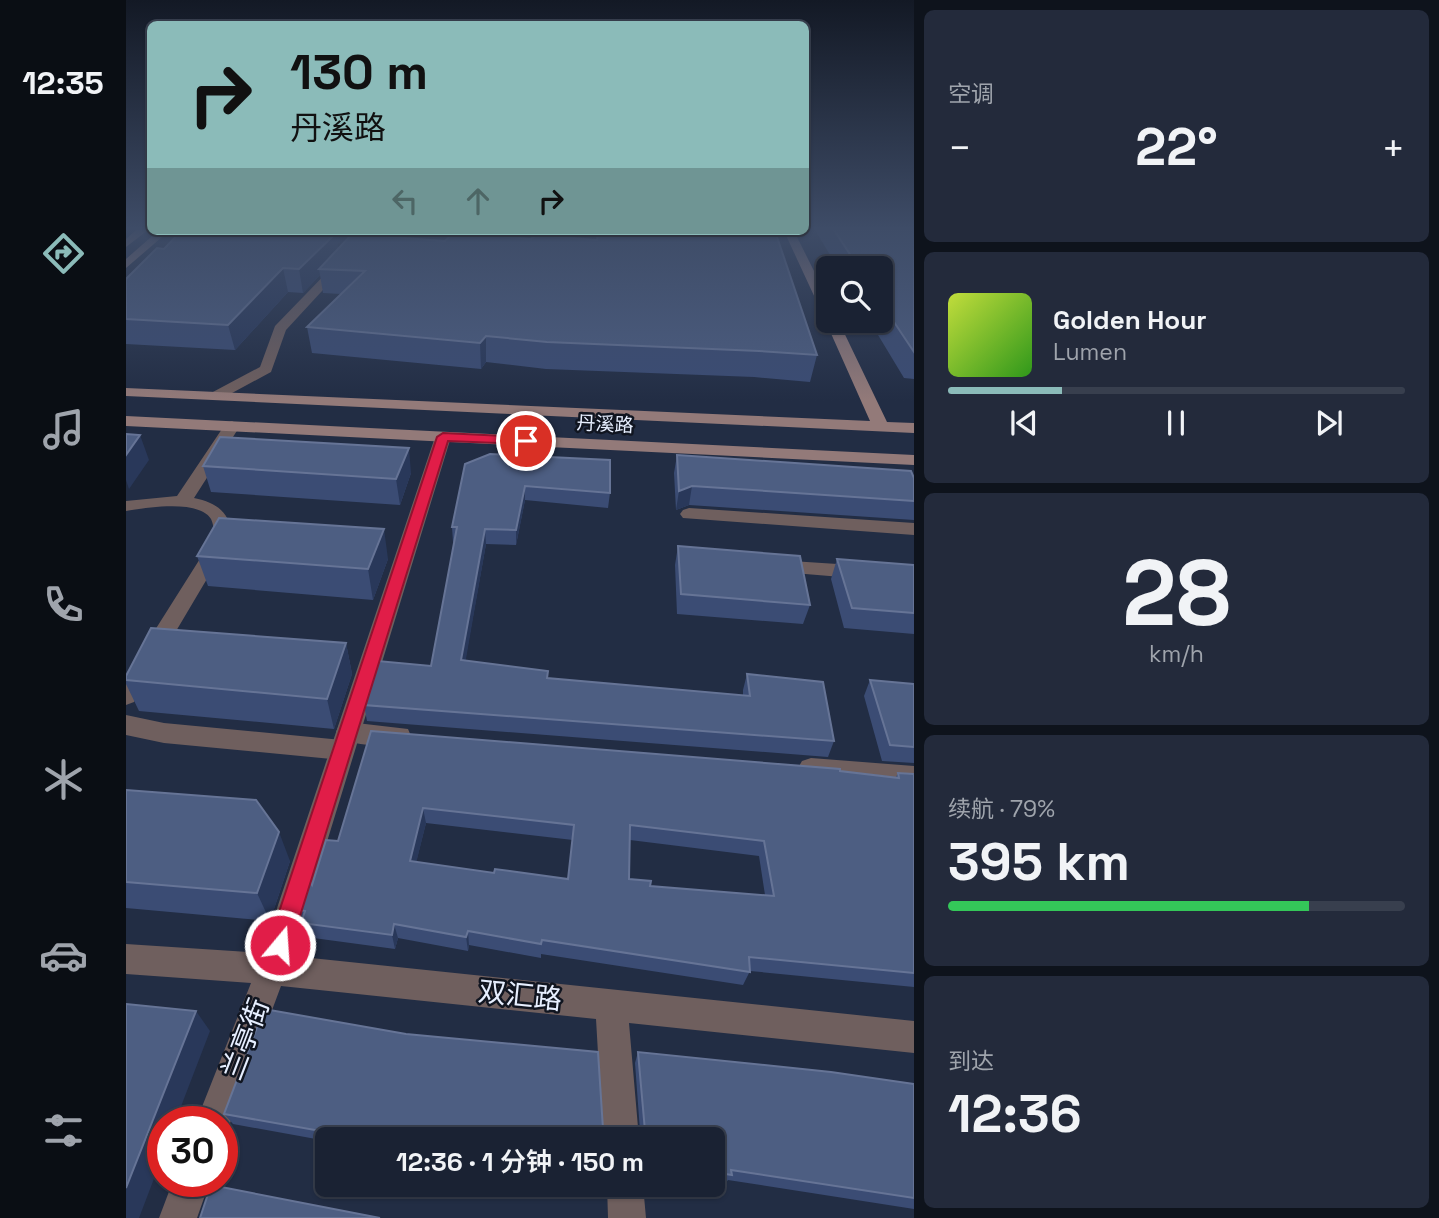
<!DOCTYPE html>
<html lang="zh">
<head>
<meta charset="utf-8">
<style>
  :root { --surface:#1a2233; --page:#232a3b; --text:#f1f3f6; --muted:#9fa4ac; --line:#383f4e; --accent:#8bbbb9 }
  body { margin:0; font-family:"Space Grotesk","Noto Sans SC",sans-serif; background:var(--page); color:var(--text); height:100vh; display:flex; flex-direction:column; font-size:26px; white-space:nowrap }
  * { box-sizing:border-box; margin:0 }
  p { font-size:23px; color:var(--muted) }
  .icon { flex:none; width:38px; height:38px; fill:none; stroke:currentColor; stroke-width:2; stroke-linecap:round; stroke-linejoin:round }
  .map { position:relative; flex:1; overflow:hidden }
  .panel { display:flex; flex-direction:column; gap:10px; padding:10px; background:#0e131c; width:525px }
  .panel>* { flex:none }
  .banner { position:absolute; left:21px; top:21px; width:662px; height:214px; border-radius:10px; box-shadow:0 2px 5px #0004,0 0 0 2px var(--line); background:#8bbbb9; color:#111; overflow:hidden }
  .buttons { position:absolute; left:690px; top:256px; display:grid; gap:14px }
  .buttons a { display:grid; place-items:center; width:77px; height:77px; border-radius:10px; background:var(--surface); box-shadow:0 2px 5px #0004,0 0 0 2px var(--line); font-size:35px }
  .speed { position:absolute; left:21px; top:1106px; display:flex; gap:14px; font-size:35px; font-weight:700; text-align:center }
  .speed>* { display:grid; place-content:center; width:91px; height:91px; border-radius:50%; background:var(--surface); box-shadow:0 2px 5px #0004,0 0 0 2px var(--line); line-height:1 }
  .speed .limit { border:10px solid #d22; background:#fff; color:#111 }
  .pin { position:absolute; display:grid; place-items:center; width:60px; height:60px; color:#fff; margin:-30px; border:4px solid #fff; border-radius:50%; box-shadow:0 2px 7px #0007 }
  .me { position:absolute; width:77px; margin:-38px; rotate:18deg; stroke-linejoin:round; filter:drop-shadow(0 0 5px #0008) }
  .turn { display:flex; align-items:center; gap:24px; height:147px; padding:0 28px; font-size:32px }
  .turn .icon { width:91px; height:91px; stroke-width:2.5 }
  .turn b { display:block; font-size:49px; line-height:60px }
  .lanes { display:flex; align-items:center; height:66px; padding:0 28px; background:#0003; justify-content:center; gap:35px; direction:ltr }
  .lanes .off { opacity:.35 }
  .big { font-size:52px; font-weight:600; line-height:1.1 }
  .panel .widget { flex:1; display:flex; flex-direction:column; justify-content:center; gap:10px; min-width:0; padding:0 24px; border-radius:10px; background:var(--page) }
  .panel .dial { align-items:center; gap:0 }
  .dial b { font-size:91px; line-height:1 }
  .song { display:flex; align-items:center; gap:21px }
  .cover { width:84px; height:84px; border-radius:10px; background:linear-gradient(135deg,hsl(70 70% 55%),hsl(110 70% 35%)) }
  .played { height:7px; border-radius:4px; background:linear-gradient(90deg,var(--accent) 25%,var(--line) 25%) }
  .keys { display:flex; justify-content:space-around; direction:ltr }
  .heat { display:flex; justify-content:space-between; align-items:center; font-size:38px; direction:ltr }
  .charge { height:10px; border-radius:5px; background:linear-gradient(90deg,#34c759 79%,var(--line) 0) }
  .trip { position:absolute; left:189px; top:1127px; width:410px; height:70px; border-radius:10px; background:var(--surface); box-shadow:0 2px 5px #0004,0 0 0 2px var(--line); font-weight:600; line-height:70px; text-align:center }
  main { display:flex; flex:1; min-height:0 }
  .tab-bar { display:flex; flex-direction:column; width:126px; justify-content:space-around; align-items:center; background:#0a0e14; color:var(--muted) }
  .tab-bar .icon { width:49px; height:49px }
  .tab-bar .selected { color:var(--accent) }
  .tab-bar b { font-size:32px; color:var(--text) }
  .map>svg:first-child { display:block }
</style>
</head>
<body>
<main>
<nav class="tab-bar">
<b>12:35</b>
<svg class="icon selected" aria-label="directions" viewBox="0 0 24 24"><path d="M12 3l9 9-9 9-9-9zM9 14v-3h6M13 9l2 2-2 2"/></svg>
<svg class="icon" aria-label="music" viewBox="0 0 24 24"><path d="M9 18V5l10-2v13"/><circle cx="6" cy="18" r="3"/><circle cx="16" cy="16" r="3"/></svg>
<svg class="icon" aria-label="phone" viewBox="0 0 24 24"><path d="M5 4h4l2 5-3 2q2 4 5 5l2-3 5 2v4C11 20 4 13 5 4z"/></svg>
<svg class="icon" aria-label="climate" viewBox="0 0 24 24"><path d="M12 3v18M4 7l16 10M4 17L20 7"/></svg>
<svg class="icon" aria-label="car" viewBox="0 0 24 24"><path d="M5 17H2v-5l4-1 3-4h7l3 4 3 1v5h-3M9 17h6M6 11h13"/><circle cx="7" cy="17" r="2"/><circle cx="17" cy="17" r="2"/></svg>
<svg class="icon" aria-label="filters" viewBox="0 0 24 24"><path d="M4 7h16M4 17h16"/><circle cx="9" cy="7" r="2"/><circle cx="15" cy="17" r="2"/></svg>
</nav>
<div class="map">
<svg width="788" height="1218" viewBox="0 0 788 1218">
  <rect width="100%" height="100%" fill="#222d44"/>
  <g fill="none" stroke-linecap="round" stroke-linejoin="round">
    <!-- lane -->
    <path fill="#6f5f5e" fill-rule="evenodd" d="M 106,421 L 114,426 L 68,498 C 91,503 102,511 107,535 L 8,702 L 0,705 L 0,676 L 89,535 C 88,530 87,523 85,519 C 73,499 19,508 0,511 L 0,501 L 51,496 L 100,423 Z
      M 563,508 L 788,523 L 788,535 L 557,518 L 554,514 L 557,510 Z
      M 650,560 L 788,569 L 788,583 L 643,571 L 640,566 L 643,561 Z
      M 0,715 L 38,723 L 216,740 L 225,743 L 228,750 L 225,757 L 216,760 L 38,743 L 0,735 Z
      M 222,722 L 282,729 L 285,736 L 282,743 C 263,749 232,745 213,739 L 210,732 L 213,725 Z
      M 685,758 L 788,766 L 788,788 L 685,778 L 676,775 L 672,768 L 676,761 Z"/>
    <!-- street -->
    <path fill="#6f5f5e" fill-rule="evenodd" d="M 178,231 L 230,231 L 230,232 L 225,235 L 183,234 Z
      M 210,263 L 220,265 L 160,330 L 145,372 L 95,399 L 85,399 L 82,396 L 85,393 L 134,367 L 149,326 Z
      M 317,432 L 325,437 L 166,956 L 788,1021 L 788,1053 L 503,1023 L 513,1139 L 477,1139 L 470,1019 L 155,986 L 100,1134 L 96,1136 L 96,1122 L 70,1122 L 125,983 L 0,974 L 0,944 L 136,953 L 309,437 Z
      M 47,1181 L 84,1181 L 71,1218 L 33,1218 Z
      M 481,1185 L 517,1185 L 520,1218 L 482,1218 Z"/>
    <!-- secondary -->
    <path fill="#937a79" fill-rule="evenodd" d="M 10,230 L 22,230 L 0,247 L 0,239 Z
      M 32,231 L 43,231 L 0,268 L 0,259 Z
      M 658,231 L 668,231 L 702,299 L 702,317 L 696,313 Z
      M 702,317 L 702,320 L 712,320 L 761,422 L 788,423 L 788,433 L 0,396 L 0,388 L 744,421 L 699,320 Z
      M 0,416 L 788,455 L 788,465 L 0,426 Z"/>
  </g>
  <!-- wall -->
  <path fill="#3b4c74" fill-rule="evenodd" d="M 689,230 L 788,230 L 788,379 L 778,378 L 743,320 L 754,320 L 754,268 L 712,268 Z
    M 55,231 L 212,231 L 214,242 L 211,244 L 212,249 L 691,355 L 684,382 L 628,377 L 420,369 L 360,362 L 355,369 L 186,353 L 181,327 L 215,294 L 197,293 L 194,275 L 177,293 L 162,292 L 109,350 L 0,344 L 0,279 L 38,249 Z
    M 551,455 L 788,478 L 788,520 L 563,505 L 550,510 L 548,473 Z
    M 339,464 L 484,493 L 482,508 L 399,500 L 390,545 L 360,544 L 339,661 L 422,678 L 617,696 L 617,690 L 621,674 L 708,741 L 702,757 L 241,721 L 238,705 L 305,666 L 328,542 L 327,542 L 326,527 Z
    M 77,466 L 285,473 L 274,505 L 85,492 Z
    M 552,546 L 684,605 L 677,624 L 551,614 L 549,565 Z
    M 71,556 L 262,559 L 247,600 L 82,586 Z
    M 711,559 L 788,565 L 788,634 L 718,628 L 705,579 Z
    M 220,643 L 226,674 L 208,729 L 13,711 L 0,684 L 0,680 Z
    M 744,680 L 788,684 L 788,763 L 756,761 L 738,696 Z
    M 245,731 L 714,771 L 770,777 L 772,773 L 788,774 L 788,987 L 624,971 L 617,985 L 415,954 L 415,958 L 343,945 L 342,951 L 272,938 L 269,949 L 180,937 L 175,923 L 176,918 L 173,910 L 212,841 ZM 300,823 L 447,840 L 442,879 L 368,873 L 290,862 ZM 504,840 L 633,856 L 639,895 L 524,886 L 503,879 Z
    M 0,790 L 164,861 L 144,921 L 0,908 Z
    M 512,1052 L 788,1084 L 788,1209 L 602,1180 L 599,1184 L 586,1182 L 586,1139 L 201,1139 L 201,1141 L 107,1124 L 98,1114 L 477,1129 L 479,1132 L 514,1131 L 509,1063 Z"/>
  <!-- shaded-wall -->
  <path fill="#29385a" d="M 200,231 L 212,231 L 214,242 L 211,244 L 213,255 L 193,269 L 194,275 L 177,293 L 173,269 Z
    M 157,268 L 162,292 L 109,350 L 102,325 Z
    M 360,336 L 360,362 L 355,369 L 354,343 Z
    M 14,435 L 23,460 L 3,489 L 0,480 L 0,455 Z
    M 283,448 L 285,473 L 274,505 L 270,479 Z
    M 399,486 L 399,500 L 390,545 L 390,530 Z
    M 566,486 L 563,505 L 550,510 L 553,491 Z
    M 258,529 L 262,559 L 247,600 L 242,569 Z
    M 359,529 L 360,544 L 337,676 L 335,660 Z
    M 220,643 L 226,674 L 208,729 L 201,699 Z
    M 297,808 L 300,823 L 287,876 L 284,861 Z
    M 153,832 L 164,861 L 144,921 L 131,893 Z
    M 268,924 L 272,938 L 269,949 L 266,935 Z
    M 342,931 L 343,945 L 342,951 L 340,937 Z
    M 70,1011 L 84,1031 L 49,1122 L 37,1122 L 37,1155 L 13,1218 L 0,1218 L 0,1188 Z"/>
  <!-- building -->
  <path fill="#4d5e82" stroke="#667496" stroke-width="2" fill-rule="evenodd" d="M 708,230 L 788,230 L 788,352 L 754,301 L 754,268 L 733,268 Z
    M 55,231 L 200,231 L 199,232 L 210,233 L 173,269 L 157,268 L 102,325 L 0,319 L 0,279 L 31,248 L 38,249 Z
    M 472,231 L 649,231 L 691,355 L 633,351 L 421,342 L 360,336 L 354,343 L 181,327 L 239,271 L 193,269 L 226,234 L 319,241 L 328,232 L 405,239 L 410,235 L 471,240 Z
    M 0,434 L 14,435 L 0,455 Z
    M 94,437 L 283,448 L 270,479 L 77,466 Z
    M 364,454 L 484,460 L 484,493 L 399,486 L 390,530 L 359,529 L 335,660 L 422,671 L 421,678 L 624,696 L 621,674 L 697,682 L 708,741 L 238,705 L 252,661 L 305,666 L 331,527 L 326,527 L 339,464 Z
    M 551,455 L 785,471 L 788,478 L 788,501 L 566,486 L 553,491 Z
    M 93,518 L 258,529 L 242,569 L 71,556 Z
    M 552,546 L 674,556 L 684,605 L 555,594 Z
    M 711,559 L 788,565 L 788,613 L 726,608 Z
    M 25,628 L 220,643 L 201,699 L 0,680 L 0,676 Z
    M 744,680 L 788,684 L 788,747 L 764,745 Z
    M 245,731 L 714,769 L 714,771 L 773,778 L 772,773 L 788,774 L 788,973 L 623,957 L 624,972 L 416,940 L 415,944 L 342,931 L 340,937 L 268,924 L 266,935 L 175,923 L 179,911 L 173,910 L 183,880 L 186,885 L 200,840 L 212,841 ZM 297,808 L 448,825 L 442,879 L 369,869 L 368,873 L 284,861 ZM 504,825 L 638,841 L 648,896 L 524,886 L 525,881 L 503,879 Z
    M 0,790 L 130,800 L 153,832 L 131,893 L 0,882 Z
    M 0,1004 L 70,1011 L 0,1188 Z
    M 138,1009 L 280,1034 L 472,1052 L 477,1129 L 479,1132 L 519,1131 L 512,1052 L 705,1072 L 788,1084 L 788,1198 L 605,1170 L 606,1175 L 586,1172 L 586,1139 L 268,1139 L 262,1138 L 261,1139 L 240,1139 L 98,1114 Z
    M 85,1185 L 254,1218 L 74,1218 Z"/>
  <!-- sky -->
  <linearGradient id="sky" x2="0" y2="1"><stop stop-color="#131925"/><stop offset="0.57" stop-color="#3e4c67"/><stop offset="1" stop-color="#3e4c67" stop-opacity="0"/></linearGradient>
  <rect width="788" height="401" fill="url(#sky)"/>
  <!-- route -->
  <path fill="#e11d48" stroke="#92132f" stroke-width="2" d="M 317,433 L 400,437 L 406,441 L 400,444 L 322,441 L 165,945 L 162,953 L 154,956 L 146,953 L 142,945 L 311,437 Z"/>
  <g text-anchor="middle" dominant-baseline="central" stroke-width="5" stroke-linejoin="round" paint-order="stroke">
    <!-- far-street labels -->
    <g font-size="19" fill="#e7efff" stroke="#101520">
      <text transform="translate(479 424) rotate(3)">丹溪路</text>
    </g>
    <!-- near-street labels -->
    <g font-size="28" fill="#e7efff" stroke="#101520">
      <text transform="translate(394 995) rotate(6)">双汇路</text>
      <text transform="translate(119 1039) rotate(-69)">兰亭街</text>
    </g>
  </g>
</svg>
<div class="buttons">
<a><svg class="icon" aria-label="search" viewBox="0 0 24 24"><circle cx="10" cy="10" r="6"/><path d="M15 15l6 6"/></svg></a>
</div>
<div class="speed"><div class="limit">30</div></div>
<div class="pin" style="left:400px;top:441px;background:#d93025"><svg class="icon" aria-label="arrive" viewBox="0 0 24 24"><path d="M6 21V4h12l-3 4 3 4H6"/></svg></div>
<svg class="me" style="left:154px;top:945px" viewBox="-20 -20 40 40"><circle r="17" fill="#e11d48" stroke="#fff" stroke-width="3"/><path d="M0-11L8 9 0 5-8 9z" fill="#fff"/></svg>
<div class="trip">12:36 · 1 分钟 · 150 m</div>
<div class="banner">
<div class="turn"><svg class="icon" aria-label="right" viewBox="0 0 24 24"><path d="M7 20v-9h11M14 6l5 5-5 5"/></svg><div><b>130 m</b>丹溪路</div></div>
<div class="lanes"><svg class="icon off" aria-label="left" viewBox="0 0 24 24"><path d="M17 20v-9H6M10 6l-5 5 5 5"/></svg><svg class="icon off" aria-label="ahead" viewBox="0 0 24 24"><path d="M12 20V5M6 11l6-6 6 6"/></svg><svg class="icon" aria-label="right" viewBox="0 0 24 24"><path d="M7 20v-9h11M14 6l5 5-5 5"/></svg></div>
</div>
</div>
<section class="panel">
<div class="widget"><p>空调</p>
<div class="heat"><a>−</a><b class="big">22°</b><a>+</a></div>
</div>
<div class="widget">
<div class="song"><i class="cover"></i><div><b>Golden Hour</b><p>Lumen</p></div></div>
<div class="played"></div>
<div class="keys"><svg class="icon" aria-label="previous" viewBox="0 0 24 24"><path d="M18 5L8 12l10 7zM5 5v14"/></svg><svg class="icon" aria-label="pause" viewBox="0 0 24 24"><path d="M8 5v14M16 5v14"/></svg><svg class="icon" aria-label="next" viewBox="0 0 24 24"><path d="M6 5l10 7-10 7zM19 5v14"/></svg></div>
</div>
<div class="widget dial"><b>28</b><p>km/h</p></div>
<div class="widget"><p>续航 · 79%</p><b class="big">395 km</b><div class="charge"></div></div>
<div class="widget"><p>到达</p><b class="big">12:36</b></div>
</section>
</main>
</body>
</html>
